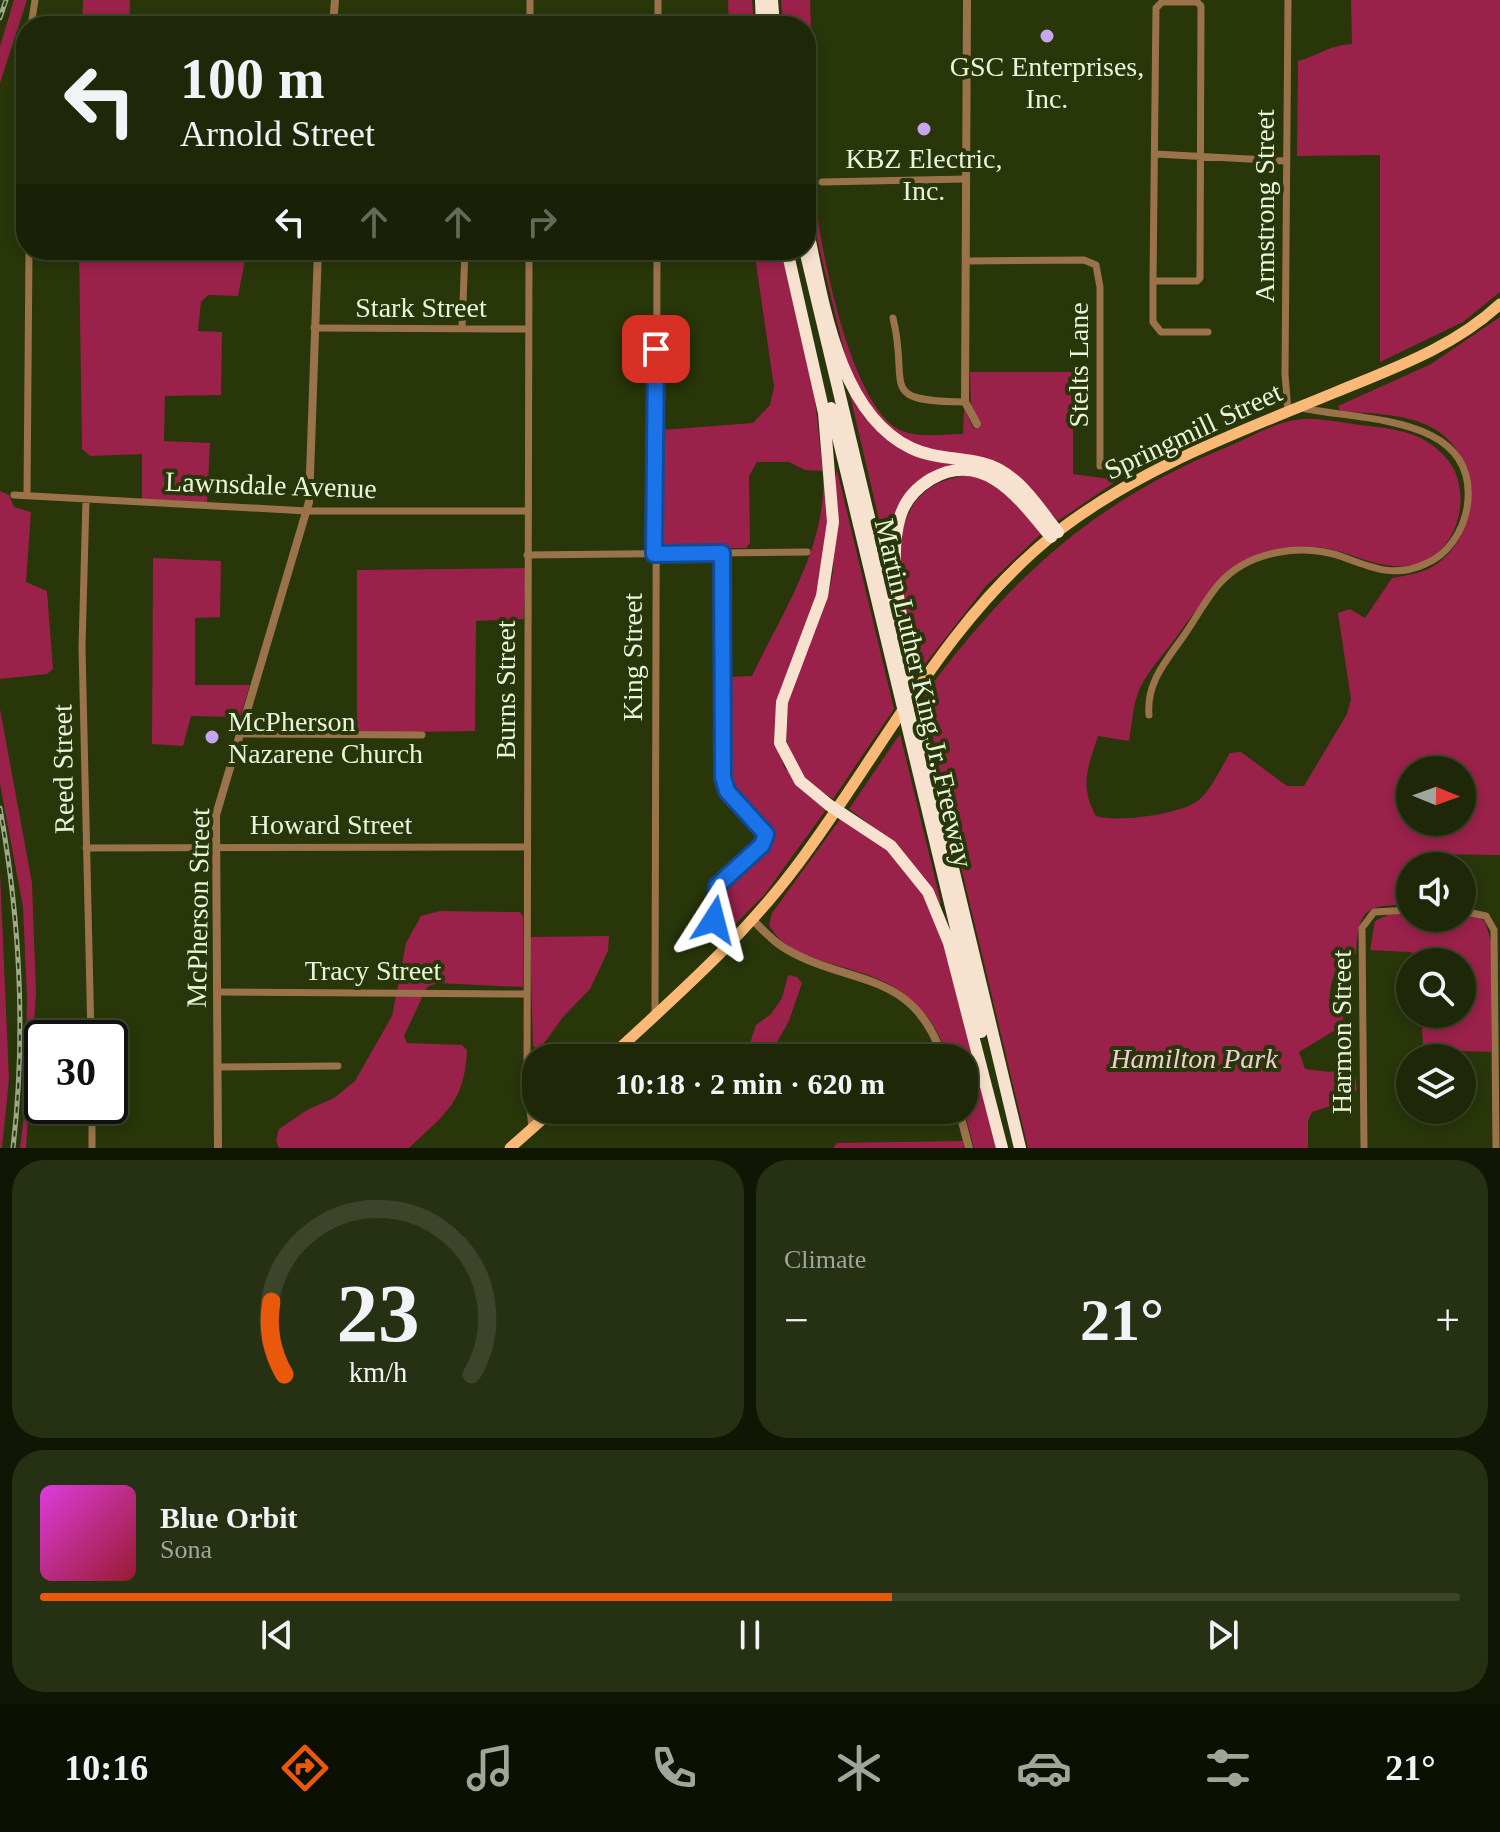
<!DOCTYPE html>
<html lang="en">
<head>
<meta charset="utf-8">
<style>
  :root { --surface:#1e2808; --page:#263012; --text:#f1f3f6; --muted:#a1a69c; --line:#3c4429; --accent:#ea580c }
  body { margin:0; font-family:Georgia,serif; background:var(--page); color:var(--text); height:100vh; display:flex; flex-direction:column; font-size:30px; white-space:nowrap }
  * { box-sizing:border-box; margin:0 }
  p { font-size:26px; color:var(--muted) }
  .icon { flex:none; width:44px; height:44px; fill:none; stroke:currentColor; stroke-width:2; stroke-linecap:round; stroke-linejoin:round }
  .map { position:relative; height:1148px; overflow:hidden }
  .panel { display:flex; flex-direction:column; gap:12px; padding:12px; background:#101604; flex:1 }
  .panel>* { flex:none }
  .hud { position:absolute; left:16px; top:16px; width:800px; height:244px; border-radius:32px; box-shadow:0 4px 12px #0003,0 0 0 2px var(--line); background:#1e2808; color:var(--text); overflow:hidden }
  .needle { width:52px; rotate:91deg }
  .tools { position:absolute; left:1396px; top:756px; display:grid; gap:16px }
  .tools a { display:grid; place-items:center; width:80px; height:80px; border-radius:50%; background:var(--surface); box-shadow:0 4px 12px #0003,0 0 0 2px var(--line); font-size:40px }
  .speed { position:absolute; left:24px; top:1020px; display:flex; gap:16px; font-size:40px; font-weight:700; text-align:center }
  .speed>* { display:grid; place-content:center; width:104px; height:104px; border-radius:50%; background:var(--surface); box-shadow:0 4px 12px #0003,0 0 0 2px var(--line); line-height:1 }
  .speed .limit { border:4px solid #111; border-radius:12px; background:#fff; color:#111 }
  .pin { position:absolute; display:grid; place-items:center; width:68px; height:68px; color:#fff; margin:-34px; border-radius:16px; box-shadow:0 4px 12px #0006 }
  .me { position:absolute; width:88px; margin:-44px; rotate:9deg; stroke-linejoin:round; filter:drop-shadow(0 0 6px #0008) }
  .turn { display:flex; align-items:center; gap:28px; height:168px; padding:0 32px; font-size:36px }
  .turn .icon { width:104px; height:104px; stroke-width:2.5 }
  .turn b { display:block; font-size:56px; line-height:68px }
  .lanes { display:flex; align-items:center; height:76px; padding:0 32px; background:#0003; justify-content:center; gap:40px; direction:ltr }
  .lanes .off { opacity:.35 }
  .big { font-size:60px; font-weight:700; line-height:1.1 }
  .panel .card { flex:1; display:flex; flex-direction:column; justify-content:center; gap:12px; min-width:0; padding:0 28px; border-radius:32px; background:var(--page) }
  .panel .dial { align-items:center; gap:0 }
  .dial svg { height:208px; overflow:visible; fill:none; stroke:var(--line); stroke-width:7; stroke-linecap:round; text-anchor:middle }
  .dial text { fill:var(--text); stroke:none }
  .song { display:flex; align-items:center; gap:24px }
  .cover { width:96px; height:96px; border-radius:12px; background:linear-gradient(135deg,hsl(300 70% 55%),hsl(350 70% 35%)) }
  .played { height:8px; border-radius:4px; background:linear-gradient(90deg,var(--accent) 60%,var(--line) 60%) }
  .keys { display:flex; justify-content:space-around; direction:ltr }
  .heat { display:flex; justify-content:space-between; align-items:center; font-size:44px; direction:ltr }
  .panel .tiles { flex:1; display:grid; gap:12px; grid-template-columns:1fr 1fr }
  .card:last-child { grid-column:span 2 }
  .trip { position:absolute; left:522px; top:1044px; width:456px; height:80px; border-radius:32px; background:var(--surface); box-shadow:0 4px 12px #0003,0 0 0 2px var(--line); font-weight:700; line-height:80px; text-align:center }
  .menu { display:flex; height:128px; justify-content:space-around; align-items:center; background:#0c1003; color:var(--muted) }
  .menu .icon { width:56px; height:56px }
  .menu .active { color:var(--accent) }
  .menu b { font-size:36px; color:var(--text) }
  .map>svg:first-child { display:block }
</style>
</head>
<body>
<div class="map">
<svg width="1500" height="1148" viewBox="0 0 1500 1148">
  <rect width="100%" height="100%" fill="#28360a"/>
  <!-- green -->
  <path fill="#99214a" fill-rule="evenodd" d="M 14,0 L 27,0 L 0,83 L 0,46 Z
    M 83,0 L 130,0 L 129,26 L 82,26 Z
    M 728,0 L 752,0 L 754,26 L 729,26 Z
    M 781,0 L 810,0 C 813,61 810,123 814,184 C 817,236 850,410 902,431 C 919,438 946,434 963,434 L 964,409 L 974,429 L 982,425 L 971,408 L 970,372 L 1073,372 L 1073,474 L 1118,480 L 1058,521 L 1022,481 L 924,449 L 895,433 L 862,397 L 845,355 L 806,193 L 806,26 L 783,26 Z
    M 1351,0 L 1500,0 L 1500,292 L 1463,322 L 1380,362 L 1380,155 L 1297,156 L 1298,61 C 1321,55 1326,46 1352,44 Z
    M 79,250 L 247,250 L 238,296 L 208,295 L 201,302 L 198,331 L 222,332 L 221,395 L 165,396 L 164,441 L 210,443 L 207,503 L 142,500 L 142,454 L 90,456 L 82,449 Z
    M 754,250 L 781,250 L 815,398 L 829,531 L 818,596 L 778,702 L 774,736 L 784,767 L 826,810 L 765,894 L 725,935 L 717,924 L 720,885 C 736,871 771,853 768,829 L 731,789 L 726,775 L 725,677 L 752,676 C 783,611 828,545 823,471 L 805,470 L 789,462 L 757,462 L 749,476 L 750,543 L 746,548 L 664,548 L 661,546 L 661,430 L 753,423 L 770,405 L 774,387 Z
    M 1500,317 L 1500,855 L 1424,854 L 1418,859 L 1418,866 L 1410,866 L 1410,905 C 1366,904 1358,909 1356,954 C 1333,966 1330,981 1329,1007 L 1343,1016 L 1342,1026 L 1299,1052 L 1305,1069 L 1330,1072 L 1354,1066 L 1357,1090 L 1343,1102 L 1312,1112 L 1308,1121 L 1308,1148 L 1028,1148 L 952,829 L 924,695 C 1011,578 1091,503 1227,447 C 1248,438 1272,424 1295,420 C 1315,416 1340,423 1361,425 C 1394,429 1424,431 1447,459 C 1474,491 1459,552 1417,564 C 1379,574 1350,548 1312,547 C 1241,544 1213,587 1175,639 C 1164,654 1148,671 1140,688 C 1133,703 1132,724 1129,741 L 1098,736 C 1088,767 1079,786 1096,816 C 1117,823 1182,814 1199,800 C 1212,789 1221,767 1230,753 L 1241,752 L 1287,786 L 1304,786 L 1347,714 L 1351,699 L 1338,613 L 1350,609 L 1365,618 L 1392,578 C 1408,575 1425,573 1438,563 C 1481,531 1482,459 1436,430 C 1410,413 1370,414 1340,411 L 1338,406 L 1431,364 ZM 1410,770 L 1462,770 L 1462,822 L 1410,822 Z
    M 849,391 L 882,434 L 957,464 L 910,489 L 891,571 Z
    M 837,470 L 894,709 L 833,799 C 735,740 816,658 832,578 C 836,556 833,478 837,470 Z
    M 973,475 C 1005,483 1022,509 1041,534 L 986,586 L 919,672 C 903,603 867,482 973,475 Z
    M 0,491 L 9,495 L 14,507 L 31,512 L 26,582 L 47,591 L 53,669 L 47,674 L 0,679 Z
    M 153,558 L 221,561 L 220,617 L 195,618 L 195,685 L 250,685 L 240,717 L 191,716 L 183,746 L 152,744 Z
    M 526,568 L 524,619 L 476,621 L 475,731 L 357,733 L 357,570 Z
    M 0,709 L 32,883 L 36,993 L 26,1148 L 20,1148 L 25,1106 L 27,998 L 23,907 L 0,784 Z
    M 900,734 L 941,903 L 938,904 C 919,862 886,836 849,809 Z
    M 841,818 L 887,849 L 922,892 L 938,925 L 950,966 L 997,1148 L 974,1148 L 964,1110 L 964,1058 L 948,1058 C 911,944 802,985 769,925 L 772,913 Z
    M 0,872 L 9,1079 L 2,1148 L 0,1148 Z
    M 440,911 L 520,912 L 523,916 L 523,987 L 437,983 L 427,987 L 404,1036 L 407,1043 L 462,1045 L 467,1050 C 465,1102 445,1114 409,1148 L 279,1148 L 276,1141 L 279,1129 L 307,1110 L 334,1098 L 355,1081 L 392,1016 L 406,943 L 421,916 Z
    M 1390,914 L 1410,914 L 1410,918 L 1477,916 L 1485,922 L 1491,941 L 1491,1052 L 1439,1050 L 1438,1058 L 1418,1058 L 1423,1044 L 1421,1014 L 1462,1014 L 1462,962 L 1419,962 L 1419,957 L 1410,952 L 1370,950 L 1375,921 Z
    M 609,936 L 608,951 L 590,989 L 563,1017 L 539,1050 L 533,1046 L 530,937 Z
    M 788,975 L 797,977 L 802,983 L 789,1021 L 768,1058 L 745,1058 L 756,1025 L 771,1014 L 782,998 Z
    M 963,1141 L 964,1148 L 833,1148 L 837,1143 Z"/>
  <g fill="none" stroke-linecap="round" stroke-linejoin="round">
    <!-- minor -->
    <path stroke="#9b734b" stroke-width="7" d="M 1288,0 L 1285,374 L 1288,412
      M 31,26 L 35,0
      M 530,26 L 530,0
      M 658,26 L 658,0
      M 1155,154 L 1286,161
      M 822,182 L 966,179
      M 529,250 L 527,1080 L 532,1129
      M 966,261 L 1084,260 L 1096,265 L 1100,287 L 1100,466
      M 1153,281 L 1197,281 L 1200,278 L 1201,6 L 1197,2 L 1162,2 L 1156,8 L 1153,281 L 1153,322 L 1161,332 L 1208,332
      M 893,318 C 910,387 875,401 965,402
      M 314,328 L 528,329
      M 462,328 L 465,250
      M 14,495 L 307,511 L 527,511
      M 27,495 L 29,250
      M 86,500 L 82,647 L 91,1038
      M 722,553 L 723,777 L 727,791 L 766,834 L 762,845 L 717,886 L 714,926 L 725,949
      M 527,555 L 807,552
      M 1149,715 C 1146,682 1167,660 1185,634 C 1196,618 1206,599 1219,584 C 1249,550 1303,543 1343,557 C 1372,568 1395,578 1425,564 C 1448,555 1463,531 1467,508 C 1482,414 1360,421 1302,408
      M 240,734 L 422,735
      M 86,848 L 527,847
      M 1462,911 L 1486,916 L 1494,930 L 1496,1148
      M 218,992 L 527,994
      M 655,1015 L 657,250
      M 218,1067 L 338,1066
      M 92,1106 L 92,1148
      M 1364,1148 L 1362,928 L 1374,912 L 1410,910"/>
    <!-- tertiary -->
    <path stroke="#9b734b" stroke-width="8" d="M 967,0 L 965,402 L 977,424
      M 333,26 L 335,0
      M 753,920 C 763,930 773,942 786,949 C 851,987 913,968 943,1058
      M 959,1110 L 969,1148
      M 218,1148 L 216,815 L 309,502 L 318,250"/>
    <!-- primary -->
    <path stroke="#fab976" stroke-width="11" d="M 609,1058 C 675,997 744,937 798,864 C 882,752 945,620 1057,532 C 1141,467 1239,432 1336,392 C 1394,368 1454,347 1500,304
      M 510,1148 L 553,1110"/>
    <!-- motorway -->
    <path stroke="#f6e2cf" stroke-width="12" d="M 761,0 L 762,26
      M 772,0 L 774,26
      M 806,222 C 822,294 836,412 911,448 C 934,459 958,457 982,463 C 1017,471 1037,506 1058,532
      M 787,250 L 824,413 L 833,522 L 822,596 L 782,702 L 780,743 L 800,781 L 829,805 L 891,846 L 928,892 L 949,943 L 1002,1148
      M 805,250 L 1020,1148
      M 831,408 L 981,1032
      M 904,634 C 898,597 889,554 900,517 C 905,500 916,488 931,479 C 985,448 1021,501 1051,537"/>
    <!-- rail casing -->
    <g stroke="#9ea98a" stroke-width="5">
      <path id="rail" d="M 0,18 L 6,0
        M 0,808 C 20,920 26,1035 13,1148"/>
    </g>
    <!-- rail -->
    <use href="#rail" stroke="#28360a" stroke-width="2" stroke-dasharray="6" stroke-linecap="butt"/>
  </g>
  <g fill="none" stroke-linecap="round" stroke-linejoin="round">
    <!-- route casing -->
    <g stroke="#114b97" stroke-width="20">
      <path id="route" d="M 656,349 L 654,554 L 722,553 L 723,777 L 727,791 L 766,834 L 762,845 L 717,886 L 714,920"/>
    </g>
    <!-- route -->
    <use href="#route" stroke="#1a73e8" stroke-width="14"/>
  </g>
  <!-- markers -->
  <g fill="#c8a6ef" stroke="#28360a" stroke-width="3">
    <circle cx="1047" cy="36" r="8"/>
    <circle cx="924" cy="129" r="8"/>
    <circle cx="212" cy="737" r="8"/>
  </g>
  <g text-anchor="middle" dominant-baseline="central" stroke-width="8" stroke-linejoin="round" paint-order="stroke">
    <!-- poi labels -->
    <g font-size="28" fill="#eaf4dc" stroke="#28360a">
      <text x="1047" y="66">GSC Enterprises,<tspan x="1047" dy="32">Inc.</tspan></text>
      <text x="924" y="158">KBZ Electric,<tspan x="924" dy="32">Inc.</tspan></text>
      <text x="228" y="721" text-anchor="start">McPherson<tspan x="228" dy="32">Nazarene Church</tspan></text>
    </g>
    <!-- street labels -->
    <g font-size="28" fill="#eaf4dc" stroke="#28360a">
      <text transform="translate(1264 206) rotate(-90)">Armstrong Street</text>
      <text x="421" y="307">Stark Street</text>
      <text transform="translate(1078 365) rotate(-90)">Stelts Lane</text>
      <text transform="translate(1193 431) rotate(-25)">Springmill Street</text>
      <text transform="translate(271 485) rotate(2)">Lawnsdale Avenue</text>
      <text transform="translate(632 657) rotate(-90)">King Street</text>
      <text transform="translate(505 690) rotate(-90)">Burns Street</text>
      <text transform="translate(924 693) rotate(77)">Martin Luther King Jr. Freeway</text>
      <text transform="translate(63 769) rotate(-91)">Reed Street</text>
      <text x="331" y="824">Howard Street</text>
      <text transform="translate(198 908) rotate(-89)">McPherson Street</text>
      <text x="373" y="970">Tracy Street</text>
      <text transform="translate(1341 1032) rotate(-90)">Harmon Street</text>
    </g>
    <!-- park labels -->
    <g font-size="28" font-style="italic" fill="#f0cdd4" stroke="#28360a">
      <text x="1194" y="1058">Hamilton Park</text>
    </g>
  </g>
</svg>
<div class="tools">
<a><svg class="needle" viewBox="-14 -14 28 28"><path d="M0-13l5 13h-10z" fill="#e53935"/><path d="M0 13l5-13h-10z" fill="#a1a69c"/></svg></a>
<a><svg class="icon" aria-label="sound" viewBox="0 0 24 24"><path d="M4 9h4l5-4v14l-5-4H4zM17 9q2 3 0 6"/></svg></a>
<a><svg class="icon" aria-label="search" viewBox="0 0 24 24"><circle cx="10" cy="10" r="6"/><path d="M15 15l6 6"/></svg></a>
<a><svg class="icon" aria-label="layers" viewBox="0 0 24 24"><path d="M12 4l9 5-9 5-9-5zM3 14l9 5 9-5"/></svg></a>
</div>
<div class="speed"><div class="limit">30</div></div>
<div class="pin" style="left:656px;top:349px;background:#d93025"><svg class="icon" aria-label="arrive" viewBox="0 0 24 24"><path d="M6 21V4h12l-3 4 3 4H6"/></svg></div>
<svg class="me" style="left:714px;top:920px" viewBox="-20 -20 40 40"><path d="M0-17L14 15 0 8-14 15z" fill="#1a73e8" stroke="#fff" stroke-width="4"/></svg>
<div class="trip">10:18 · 2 min · 620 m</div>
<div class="hud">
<div class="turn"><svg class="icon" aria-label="left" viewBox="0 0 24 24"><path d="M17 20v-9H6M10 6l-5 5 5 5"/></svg><div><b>100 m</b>Arnold Street</div></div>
<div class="lanes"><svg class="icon" aria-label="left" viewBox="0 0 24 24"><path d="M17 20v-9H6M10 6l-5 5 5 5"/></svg><svg class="icon off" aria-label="ahead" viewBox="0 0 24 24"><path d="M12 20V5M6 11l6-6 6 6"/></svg><svg class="icon off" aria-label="ahead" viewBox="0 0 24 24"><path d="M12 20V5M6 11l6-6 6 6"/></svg><svg class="icon off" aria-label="right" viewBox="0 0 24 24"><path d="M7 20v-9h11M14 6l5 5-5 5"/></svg></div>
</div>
</div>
<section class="panel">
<div class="tiles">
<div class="card dial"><svg viewBox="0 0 100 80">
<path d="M14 69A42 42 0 1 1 86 69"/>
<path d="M14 69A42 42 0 0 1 9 41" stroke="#ea580c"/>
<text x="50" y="56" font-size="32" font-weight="700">23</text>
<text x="50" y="72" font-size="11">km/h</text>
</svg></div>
<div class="card"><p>Climate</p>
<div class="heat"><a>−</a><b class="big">21°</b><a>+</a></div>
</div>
<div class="card">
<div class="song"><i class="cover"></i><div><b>Blue Orbit</b><p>Sona</p></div></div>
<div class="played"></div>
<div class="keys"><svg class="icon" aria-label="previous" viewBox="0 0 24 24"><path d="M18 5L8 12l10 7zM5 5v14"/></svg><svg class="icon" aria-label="pause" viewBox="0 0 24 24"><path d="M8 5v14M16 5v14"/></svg><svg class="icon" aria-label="next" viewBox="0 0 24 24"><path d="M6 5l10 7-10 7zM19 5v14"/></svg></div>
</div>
</div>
</section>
<nav class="menu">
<b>10:16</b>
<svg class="icon active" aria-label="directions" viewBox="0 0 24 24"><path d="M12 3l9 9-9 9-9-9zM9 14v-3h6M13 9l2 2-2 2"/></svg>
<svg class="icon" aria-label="music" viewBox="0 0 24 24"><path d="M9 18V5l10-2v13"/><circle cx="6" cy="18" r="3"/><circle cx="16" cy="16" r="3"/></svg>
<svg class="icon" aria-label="phone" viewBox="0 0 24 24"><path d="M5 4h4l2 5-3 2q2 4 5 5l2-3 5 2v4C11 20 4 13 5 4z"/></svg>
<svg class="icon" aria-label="climate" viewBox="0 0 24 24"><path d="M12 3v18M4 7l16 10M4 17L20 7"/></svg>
<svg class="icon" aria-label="car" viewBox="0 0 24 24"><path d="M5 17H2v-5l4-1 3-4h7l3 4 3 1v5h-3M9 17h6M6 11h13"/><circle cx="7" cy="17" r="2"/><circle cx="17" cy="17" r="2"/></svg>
<svg class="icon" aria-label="filters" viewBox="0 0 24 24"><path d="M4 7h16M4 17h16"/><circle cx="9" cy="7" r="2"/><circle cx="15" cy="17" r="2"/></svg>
<b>21°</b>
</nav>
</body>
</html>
